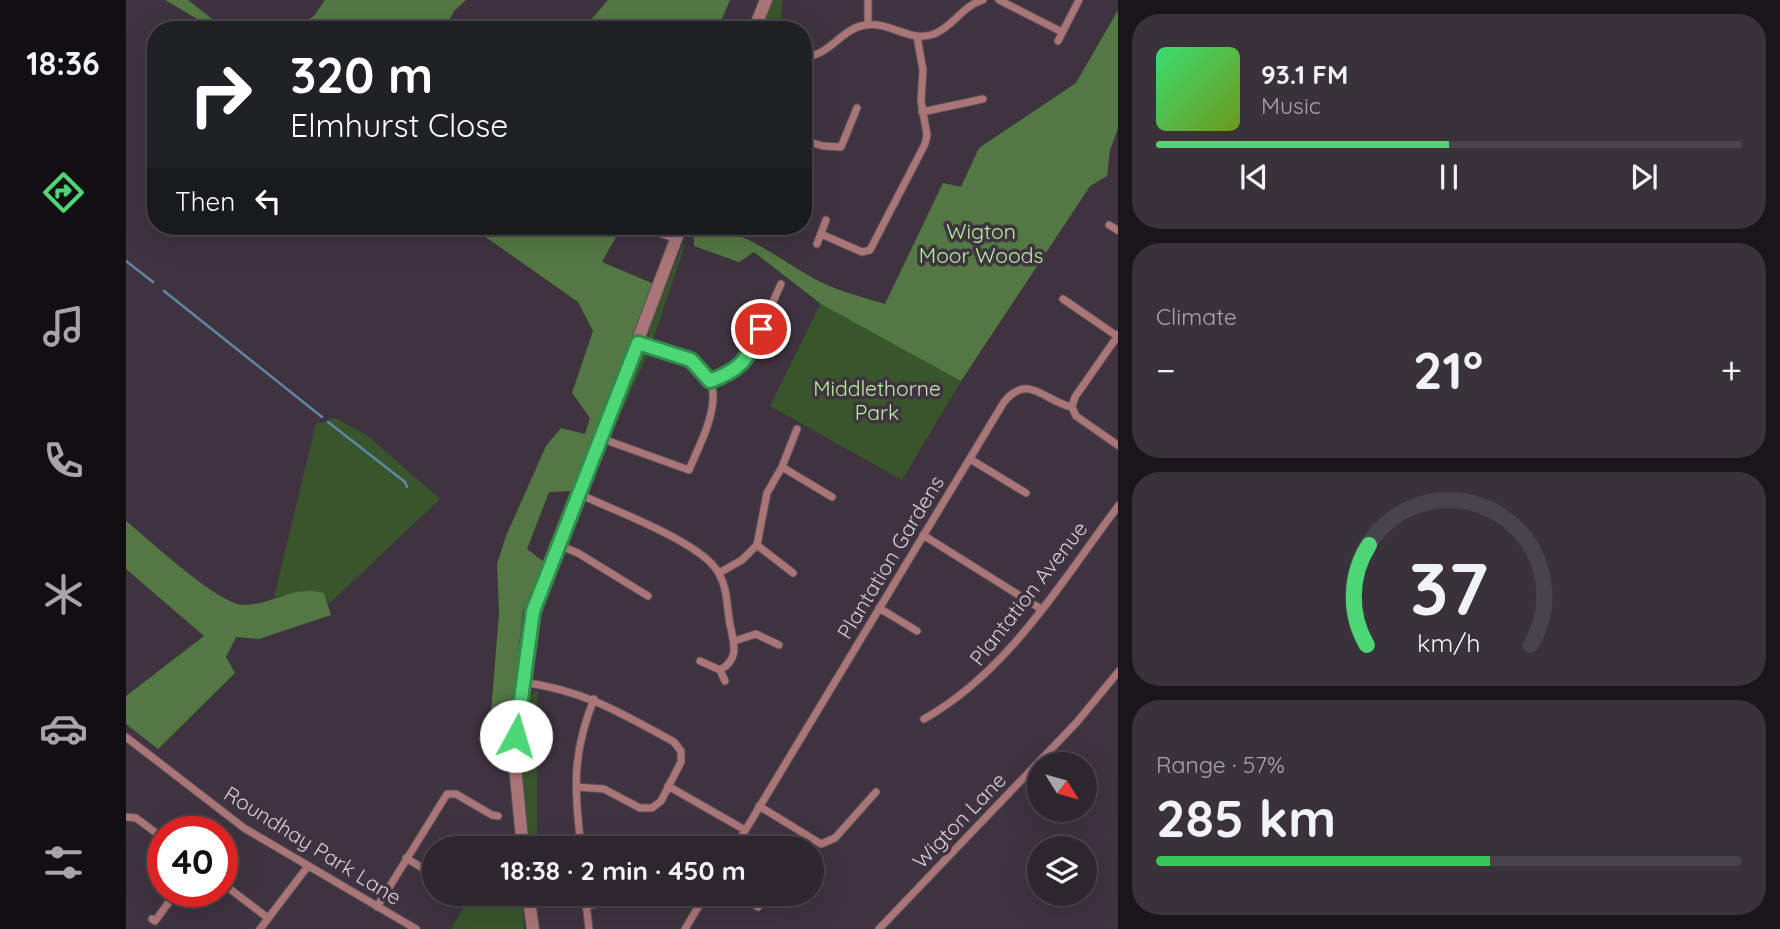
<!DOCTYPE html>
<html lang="en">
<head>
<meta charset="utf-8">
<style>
  :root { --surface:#2e262f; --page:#3a323b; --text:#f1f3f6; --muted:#a7a5aa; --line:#49434b; --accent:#4dd676 }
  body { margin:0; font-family:Quicksand,sans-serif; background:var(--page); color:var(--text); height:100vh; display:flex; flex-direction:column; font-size:26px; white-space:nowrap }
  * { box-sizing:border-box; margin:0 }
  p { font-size:23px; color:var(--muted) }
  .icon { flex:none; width:38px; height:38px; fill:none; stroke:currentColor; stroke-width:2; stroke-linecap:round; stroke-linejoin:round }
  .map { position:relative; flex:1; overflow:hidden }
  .panel { display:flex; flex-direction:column; gap:14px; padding:14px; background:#19151a; width:662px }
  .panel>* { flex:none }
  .top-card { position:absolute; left:21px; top:21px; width:665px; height:214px; border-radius:28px; box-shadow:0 7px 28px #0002,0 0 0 2px var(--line); background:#202124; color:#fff; overflow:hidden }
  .needle { width:46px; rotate:127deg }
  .buttons { position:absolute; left:901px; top:752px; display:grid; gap:14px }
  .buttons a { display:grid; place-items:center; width:70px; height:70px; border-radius:50%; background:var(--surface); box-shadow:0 7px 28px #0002,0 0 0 2px var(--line); font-size:35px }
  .speed { position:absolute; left:21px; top:816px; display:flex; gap:14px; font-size:35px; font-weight:700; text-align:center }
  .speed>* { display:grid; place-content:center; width:91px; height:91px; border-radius:50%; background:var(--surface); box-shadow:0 7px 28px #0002,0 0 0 2px var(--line); line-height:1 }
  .speed .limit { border:10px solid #d22; background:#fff; color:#111 }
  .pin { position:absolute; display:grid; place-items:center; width:60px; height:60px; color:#fff; margin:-30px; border:4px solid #fff; border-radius:50%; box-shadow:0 2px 7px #0007 }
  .me { position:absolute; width:77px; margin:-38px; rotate:6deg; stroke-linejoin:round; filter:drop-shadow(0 0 5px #0008) }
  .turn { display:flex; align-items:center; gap:24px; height:147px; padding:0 28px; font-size:32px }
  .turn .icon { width:91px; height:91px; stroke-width:2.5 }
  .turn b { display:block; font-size:49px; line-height:60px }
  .then { display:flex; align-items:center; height:66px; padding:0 28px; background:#0003; gap:14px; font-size:26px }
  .big { font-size:52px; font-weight:700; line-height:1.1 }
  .panel .card { flex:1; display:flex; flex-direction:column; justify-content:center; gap:10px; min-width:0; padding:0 24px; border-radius:28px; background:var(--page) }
  .panel .dial { align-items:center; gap:0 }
  .dial svg { height:182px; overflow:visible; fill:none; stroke:var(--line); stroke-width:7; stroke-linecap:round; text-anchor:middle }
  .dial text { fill:var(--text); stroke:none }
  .song { display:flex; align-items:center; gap:21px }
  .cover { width:84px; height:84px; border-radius:10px; background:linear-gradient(135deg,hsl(140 70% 55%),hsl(80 70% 35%)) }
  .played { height:7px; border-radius:4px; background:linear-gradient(90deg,var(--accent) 50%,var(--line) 50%) }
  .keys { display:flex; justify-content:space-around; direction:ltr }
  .heat { display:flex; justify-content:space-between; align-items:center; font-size:38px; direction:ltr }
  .charge { height:10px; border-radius:5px; background:linear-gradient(90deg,#34c759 57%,var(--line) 0) }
  .trip { position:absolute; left:296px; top:836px; width:402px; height:70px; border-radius:35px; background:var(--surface); box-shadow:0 7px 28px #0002,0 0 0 2px var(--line); font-weight:700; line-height:70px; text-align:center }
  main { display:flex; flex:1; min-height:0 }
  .menu { display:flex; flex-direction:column; width:126px; justify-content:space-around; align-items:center; background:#120f13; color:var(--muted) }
  .menu .icon { width:49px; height:49px }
  .menu .selected { color:var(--accent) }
  .menu b { font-size:32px; color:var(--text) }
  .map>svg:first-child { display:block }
</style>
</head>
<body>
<main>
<nav class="menu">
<b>18:36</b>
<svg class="icon selected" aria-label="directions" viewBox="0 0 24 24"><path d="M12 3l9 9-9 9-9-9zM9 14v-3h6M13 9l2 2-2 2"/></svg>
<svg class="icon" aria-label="music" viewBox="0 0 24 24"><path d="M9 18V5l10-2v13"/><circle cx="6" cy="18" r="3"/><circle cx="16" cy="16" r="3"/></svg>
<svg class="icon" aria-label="phone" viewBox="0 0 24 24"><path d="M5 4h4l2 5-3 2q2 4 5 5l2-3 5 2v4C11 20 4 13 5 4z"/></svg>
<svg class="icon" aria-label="climate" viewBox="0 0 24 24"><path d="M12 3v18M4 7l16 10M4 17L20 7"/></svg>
<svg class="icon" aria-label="car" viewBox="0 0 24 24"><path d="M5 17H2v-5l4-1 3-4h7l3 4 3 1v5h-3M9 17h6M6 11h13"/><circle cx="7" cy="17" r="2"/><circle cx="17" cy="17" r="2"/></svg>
<svg class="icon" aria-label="filters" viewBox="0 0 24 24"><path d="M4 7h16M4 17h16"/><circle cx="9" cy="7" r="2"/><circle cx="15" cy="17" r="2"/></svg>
</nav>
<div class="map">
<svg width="993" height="929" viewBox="0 0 993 929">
  <rect width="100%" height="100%" fill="#3e333f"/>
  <!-- green -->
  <path fill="#39552c" d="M 645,0 L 656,0 L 655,30 L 634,30 Z
    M 992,10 L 992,128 L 984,150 L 981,176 L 964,186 L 835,381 L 776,480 L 644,406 L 695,303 L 628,252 L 613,262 L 568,246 L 568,226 C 620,226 657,265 701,285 C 719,293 740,298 759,304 L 817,183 L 835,187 L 853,148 L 950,83 Z
    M 557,244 L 559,245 L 526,342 L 523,338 L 523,328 Z
    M 519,352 L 523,352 L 485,434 L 483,432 L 512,356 Z
    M 209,418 L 242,436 L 314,499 L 203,604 L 198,593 L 148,597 L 190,424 Z
    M 411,690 L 411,849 L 404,849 L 393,747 L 400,699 Z
    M 345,894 L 396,894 L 398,929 L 325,929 Z"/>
  <!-- forest -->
  <path fill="#537843" d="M 39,0 L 62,0 L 100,30 L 90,30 Z
    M 199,0 L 340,0 L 329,10 L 317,30 L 166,30 L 188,16 Z
    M 482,0 L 604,0 L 591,30 L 456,30 Z
    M 992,10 L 992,128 L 984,150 L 981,176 L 964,186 L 835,381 L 695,304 L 628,252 L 613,262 L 568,246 L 568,226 C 620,226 657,265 701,285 C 719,293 740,298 759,304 L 817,183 L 835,187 L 853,148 L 950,83 Z
    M 344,226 L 434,226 L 445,229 L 496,226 L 476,262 L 528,284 L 446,491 L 423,492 L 401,549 L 418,562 L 397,611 L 385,717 L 365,712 L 373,613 L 371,564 L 380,536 L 420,446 L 435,428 L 459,434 L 464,418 L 446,393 L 467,331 L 452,302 Z
    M 0,521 C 23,539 93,606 119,605 C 149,604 166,585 198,593 L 205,615 L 133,639 L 110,637 L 100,657 L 109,673 L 32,749 L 0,724 L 0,696 L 78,636 L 0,569 Z"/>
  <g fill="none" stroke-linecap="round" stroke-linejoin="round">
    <!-- stream -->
    <path stroke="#5f86a4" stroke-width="2.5" d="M 0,261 L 27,282
      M 38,291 L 196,417
      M 202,422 L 279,482 L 281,487"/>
    <!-- minor casing -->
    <g stroke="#594f5a" stroke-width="9">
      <path id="minor" d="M 873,0 L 936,32
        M 742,25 L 742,0
        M 408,26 L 412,30
        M 932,41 L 953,0
        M 677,57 C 705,56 714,29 739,25 C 764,21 783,43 808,34 C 828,26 836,6 857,0
        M 796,112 L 857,99
        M 677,140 L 697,146 L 715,147 L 731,108
        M 983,225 L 993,231
        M 515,226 L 550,239
        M 695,234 L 736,252 L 744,250 L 799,144 L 801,135 L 795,101 L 797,70 L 791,37
        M 691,244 L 700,220
        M 937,299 L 991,336
        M 584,381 L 604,374 L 621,359 L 655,284
        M 946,407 L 949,397 L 993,334
        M 946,407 L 950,416 L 993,446
        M 474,438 L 563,470 C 576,438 610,381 563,360 C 547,353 529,348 512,343
        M 844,459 L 900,493
        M 656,467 L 706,497
        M 453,494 C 487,510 575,542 592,572 C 603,590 600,609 605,629 C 609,647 612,660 594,670 L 574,661
        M 797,535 L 915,609
        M 432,545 L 452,553 L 522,596
        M 631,545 L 667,573
        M 593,573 L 616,560 L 631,545 L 641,493 L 656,467 L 671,429
        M 753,608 L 791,631
        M 608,641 L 630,634 L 653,645
        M 594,670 L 599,681
        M 396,682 C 460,691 493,712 548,742 L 555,751 L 555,762 L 535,801 L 526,808 L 514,808 L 478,789 L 451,787
        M 798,719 C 883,671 935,582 993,505
        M 0,737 L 118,828 L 290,929
        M 542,786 L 619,830
        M 633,806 L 695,844 L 709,838 L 750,792
        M 0,817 L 10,818 L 37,838
        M 455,849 C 449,789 445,756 468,699
        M 608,849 L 878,402 C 902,372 919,402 946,407
        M 280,858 L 308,875
        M 96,883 L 142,918
        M 459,894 L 463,929
        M 614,894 L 632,907
        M 460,906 L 479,902 L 484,894
        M 251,907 L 321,794 L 330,794 L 366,815 L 372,816
        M 26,919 L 29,921 L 51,891
        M 134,929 L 182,866
        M 559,929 L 580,894
        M 753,929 L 951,722 L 993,671"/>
    </g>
    <!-- tertiary casing -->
    <g stroke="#594f5a" stroke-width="14">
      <path id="tertiary" d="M 628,30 L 640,0
        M 397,849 L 388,756 L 403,628 L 555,226
        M 402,894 L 407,929"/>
    </g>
    <!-- minor -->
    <use href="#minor" stroke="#aa7577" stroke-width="7"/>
    <!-- tertiary -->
    <use href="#tertiary" stroke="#aa7577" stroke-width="12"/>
  </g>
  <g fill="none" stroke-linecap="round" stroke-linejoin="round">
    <!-- route casing -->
    <g stroke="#328b4d" stroke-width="18">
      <path id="route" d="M 390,736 L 407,611 L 512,343 L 565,360 L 584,381 C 617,369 620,360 635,329"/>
    </g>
    <!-- route -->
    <use href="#route" stroke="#4dd676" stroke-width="12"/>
  </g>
  <g text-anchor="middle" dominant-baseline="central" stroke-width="7" stroke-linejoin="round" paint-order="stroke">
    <!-- park labels -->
    <g font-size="21" fill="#b6ed9f" stroke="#3e333f">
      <text x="855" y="231">Wigton<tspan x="855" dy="24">Moor Woods</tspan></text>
      <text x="751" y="388">Middlethorne<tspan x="751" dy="24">Park</tspan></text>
    </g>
    <!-- street labels -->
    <g font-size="21" fill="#d5cfd6" stroke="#3e333f">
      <text transform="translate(764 557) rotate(-59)">Plantation Gardens</text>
      <text transform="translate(902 593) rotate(-52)">Plantation Avenue</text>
      <text transform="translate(833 820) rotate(-46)">Wigton Lane</text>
      <text transform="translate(187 845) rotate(32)">Roundhay Park Lane</text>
    </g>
  </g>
</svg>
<div class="buttons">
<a><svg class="needle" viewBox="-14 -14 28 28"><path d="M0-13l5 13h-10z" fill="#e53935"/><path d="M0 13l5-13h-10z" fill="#a7a5aa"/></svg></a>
<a><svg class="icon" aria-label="layers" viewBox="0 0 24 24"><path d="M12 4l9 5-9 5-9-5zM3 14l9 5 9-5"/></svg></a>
</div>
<div class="speed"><div class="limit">40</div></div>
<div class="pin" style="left:635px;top:329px;background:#d93025"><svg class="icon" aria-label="arrive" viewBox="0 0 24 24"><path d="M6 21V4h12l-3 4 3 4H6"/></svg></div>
<svg class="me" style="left:390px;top:736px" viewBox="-20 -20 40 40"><circle r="19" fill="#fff"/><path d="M0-13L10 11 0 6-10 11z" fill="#4dd676"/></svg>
<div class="trip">18:38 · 2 min · 450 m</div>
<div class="top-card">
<div class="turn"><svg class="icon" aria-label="right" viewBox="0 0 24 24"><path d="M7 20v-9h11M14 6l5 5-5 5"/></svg><div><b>320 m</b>Elmhurst Close</div></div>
<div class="then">Then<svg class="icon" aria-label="left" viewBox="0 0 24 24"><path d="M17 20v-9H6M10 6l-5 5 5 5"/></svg></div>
</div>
</div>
<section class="panel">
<div class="card">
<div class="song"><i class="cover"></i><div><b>93.1 FM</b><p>Music</p></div></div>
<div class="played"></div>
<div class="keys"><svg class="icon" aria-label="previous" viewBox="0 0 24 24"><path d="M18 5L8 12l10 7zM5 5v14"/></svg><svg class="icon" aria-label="pause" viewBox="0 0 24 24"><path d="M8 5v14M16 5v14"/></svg><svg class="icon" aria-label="next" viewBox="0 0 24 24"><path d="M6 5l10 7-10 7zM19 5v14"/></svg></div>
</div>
<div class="card"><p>Climate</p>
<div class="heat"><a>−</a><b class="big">21°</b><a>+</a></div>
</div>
<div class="card dial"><svg viewBox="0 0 100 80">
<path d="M14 69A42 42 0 1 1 86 69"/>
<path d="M14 69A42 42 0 0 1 15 25" stroke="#4dd676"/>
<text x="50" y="56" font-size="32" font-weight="700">37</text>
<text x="50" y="72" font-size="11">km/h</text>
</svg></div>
<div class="card"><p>Range · 57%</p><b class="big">285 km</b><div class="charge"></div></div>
</section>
</main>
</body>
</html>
